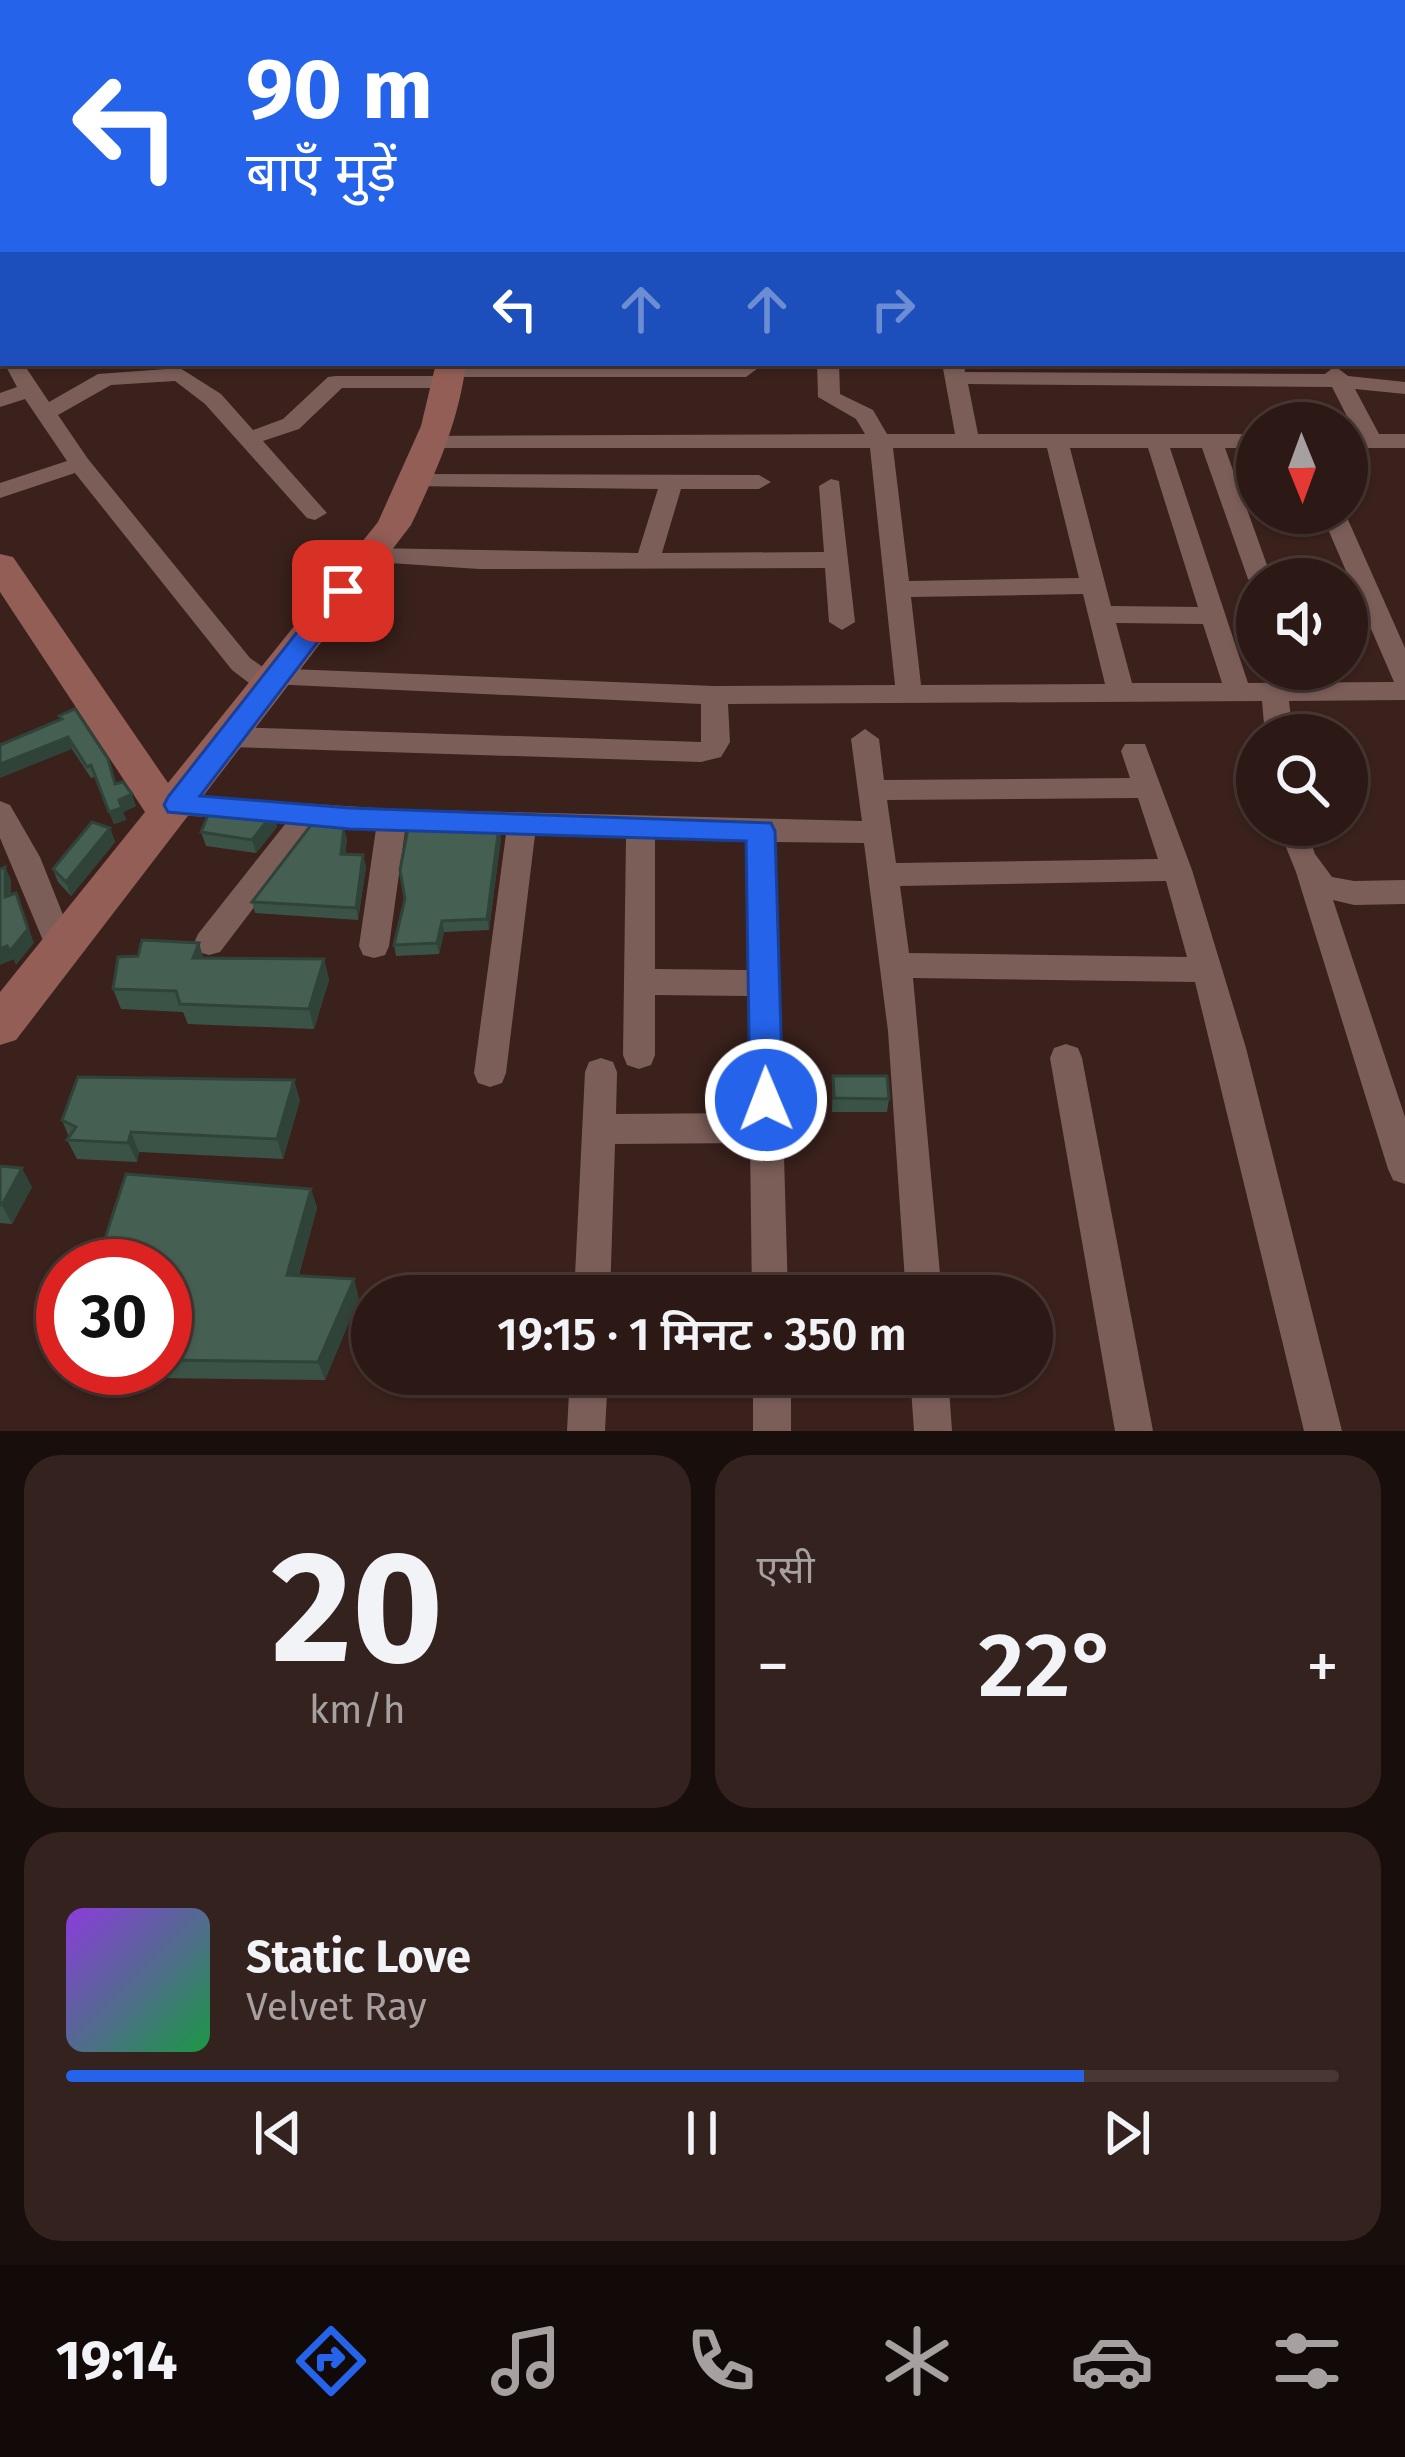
<!DOCTYPE html>
<html lang="hi">
<head>
<meta charset="utf-8">
<style>
  :root { --surface:#2c1915; --page:#34221e; --text:#f1f3f6; --muted:#a6a0a0; --line:#483834; --accent:#2563eb }
  body { margin:0; font-family:"Fira Sans","Noto Sans Devanagari",sans-serif; background:var(--page); color:var(--text); height:100vh; display:flex; flex-direction:column; font-size:45px; white-space:nowrap }
  * { box-sizing:border-box; margin:0 }
  p { font-size:39px; color:var(--muted) }
  .icon { flex:none; width:66px; height:66px; fill:none; stroke:currentColor; stroke-width:2; stroke-linecap:round; stroke-linejoin:round }
  .map { position:relative; height:1431px; overflow:hidden }
  .panel { display:flex; flex-direction:column; gap:24px; padding:24px; background:#180e0c; flex:1 }
  .panel>* { flex:none }
  .guide { position:absolute; left:0px; top:0px; width:1407px; height:366px; box-shadow:0 3px 9px #0004,0 0 0 3px var(--line); background:#2563eb; color:#fff; overflow:hidden }
  .needle { width:78px; rotate:179deg }
  .buttons { position:absolute; left:1236px; top:402px; display:grid; gap:24px }
  .buttons a { display:grid; place-items:center; width:132px; height:132px; border-radius:50%; background:var(--surface); box-shadow:0 3px 9px #0004,0 0 0 3px var(--line); font-size:60px }
  .speed { position:absolute; left:36px; top:1239px; display:flex; gap:24px; font-size:60px; font-weight:700; text-align:center }
  .speed>* { display:grid; place-content:center; width:156px; height:156px; border-radius:50%; background:var(--surface); box-shadow:0 3px 9px #0004,0 0 0 3px var(--line); line-height:1 }
  .speed .limit { border:18px solid #d22; background:#fff; color:#111 }
  .pin { position:absolute; display:grid; place-items:center; width:102px; height:102px; color:#fff; margin:-51px; border-radius:24px; box-shadow:0 6px 18px #0006 }
  .me { position:absolute; width:132px; margin:-66px; rotate:359deg; stroke-linejoin:round; filter:drop-shadow(0 0 9px #0008) }
  .turn { display:flex; align-items:center; gap:42px; height:252px; padding:0 48px; font-size:54px }
  .turn .icon { width:156px; height:156px; stroke-width:2.5 }
  .turn b { display:block; font-size:84px; line-height:102px }
  .lanes { display:flex; align-items:center; height:114px; padding:0 48px; background:#0003; justify-content:center; gap:60px; direction:ltr }
  .lanes .off { opacity:.35 }
  .big { font-size:90px; font-weight:600; line-height:1.1 }
  .panel .tile { flex:1; display:flex; flex-direction:column; justify-content:center; gap:18px; min-width:0; padding:0 42px; border-radius:36px; background:var(--page) }
  .panel .dial { align-items:center; gap:0 }
  .dial b { font-size:156px; line-height:1 }
  .song { display:flex; align-items:center; gap:36px }
  .cover { width:144px; height:144px; border-radius:18px; background:linear-gradient(135deg,hsl(270 70% 55%),hsl(140 70% 35%)) }
  .played { height:12px; border-radius:6px; background:linear-gradient(90deg,var(--accent) 80%,var(--line) 80%) }
  .keys { display:flex; justify-content:space-around; direction:ltr }
  .heat { display:flex; justify-content:space-between; align-items:center; font-size:66px; direction:ltr }
  .panel .tiles { flex:1; display:grid; gap:24px; grid-template-columns:1fr 1fr }
  .tile:last-child { grid-column:span 2 }
  .trip { position:absolute; left:351px; top:1275px; width:702px; height:120px; border-radius:60px; background:var(--surface); box-shadow:0 3px 9px #0004,0 0 0 3px var(--line); font-weight:600; line-height:120px; text-align:center }
  .tab-bar { display:flex; height:192px; justify-content:space-around; align-items:center; background:#120a08; color:var(--muted) }
  .tab-bar .icon { width:84px; height:84px }
  .tab-bar .current { color:var(--accent) }
  .tab-bar b { font-size:54px; color:var(--text) }
  .map>svg:first-child { display:block }
</style>
</head>
<body>
<div class="map">
<svg width="1405" height="1431" viewBox="0 0 1405 1431">
  <rect width="100%" height="100%" fill="#3a211c"/>
  <g fill="none" stroke-linecap="round" stroke-linejoin="round">
    <!-- street -->
    <path fill="#7c5e59" fill-rule="evenodd" d="M 12,0 L 28,0 L 10,3 Z
      M 61,0 L 77,0 L 60,3 Z
      M 198,0 L 214,0 L 197,3 Z
      M 757,0 L 773,0 L 773,3 L 757,3 Z
      M 982,0 L 998,0 L 999,3 L 983,3 Z
      M 1202,0 L 1218,0 L 1220,3 L 1204,3 Z
      M 1271,0 L 1287,0 L 1289,3 L 1273,3 Z
      M 1340,0 L 1357,0 L 1359,3 L 1343,3 Z
      M 0,18 L 3,18 L 3,28 L 0,28 Z
      M 0,55 L 3,55 L 3,65 L 0,65 Z
      M 1404,71 L 1405,71 L 1405,82 L 1404,82 Z
      M 0,88 L 3,88 L 3,98 L 0,98 Z
      M 1404,104 L 1405,104 L 1405,114 L 1404,114 Z
      M 1404,149 L 1405,149 L 1405,161 L 1404,161 Z
      M 0,189 L 3,189 L 3,201 L 0,201 Z
      M 1404,228 L 1405,228 L 1405,240 L 1404,240 Z
      M 3,255 L 3,268 L 0,269 L 0,256 Z
      M 1404,290 L 1405,290 L 1405,302 L 1404,302 Z
      M 0,311 L 3,311 L 3,323 L 0,323 Z
      M 1404,335 L 1405,335 L 1405,347 L 1404,347 Z
      M 3,361 L 23,363 L 49,402 L 98,374 L 180,368 L 221,394 L 253,430 L 283,419 L 328,377 L 336,376 L 443,376 L 439,371 L 450,365 L 765,363 L 746,377 L 457,377 L 461,382 L 450,388 L 342,388 L 299,429 L 263,441 L 327,513 L 315,520 L 307,518 L 205,404 L 175,381 L 111,385 L 58,415 L 88,459 L 250,658 L 264,668 L 714,686 L 895,685 L 870,448 L 429,448 L 418,441 L 421,436 L 865,434 L 856,419 L 818,397 L 817,363 L 839,363 L 840,394 L 873,410 L 887,434 L 955,434 L 942,363 L 964,363 L 965,372 L 1325,374 L 1335,366 L 1348,376 L 1405,382 L 1405,394 L 1355,389 L 1379,434 L 1405,434 L 1405,448 L 1347,448 L 1347,434 L 1356,434 L 1332,387 L 968,384 L 978,434 L 1257,434 L 1257,448 L 1225,448 L 1272,579 L 1257,579 L 1257,586 L 1248,579 L 1202,448 L 1170,448 L 1248,683 L 1394,682 L 1321,513 L 1345,513 L 1405,648 L 1405,700 L 1289,701 L 1293,735 L 1265,735 L 1262,701 L 728,704 L 730,742 L 721,757 L 701,762 L 230,747 L 216,737 L 230,727 L 701,742 L 701,704 L 249,683 L 232,670 L 75,473 L 0,498 L 0,483 L 67,461 L 25,399 L 0,407 L 0,393 L 17,387 ZM 893,448 L 1047,448 L 1079,578 L 909,581 ZM 1070,448 L 1148,448 L 1198,607 L 1111,606 ZM 1083,594 L 1105,684 L 921,685 L 911,597 ZM 1116,623 L 1203,624 L 1222,683 L 1132,683 Z
      M 416,474 L 759,475 L 771,482 L 759,489 L 681,489 L 662,553 L 824,552 L 819,486 L 831,479 L 839,481 L 855,622 L 842,630 L 829,622 L 825,568 L 479,569 L 360,561 L 357,556 L 360,551 L 369,548 L 638,553 L 658,489 L 408,486 L 404,481 L 408,476 Z
      M 865,729 L 879,739 L 884,780 L 1130,778 L 1121,751 L 1125,744 L 1145,744 L 1192,870 L 1246,1048 L 1342,1431 L 1304,1431 L 1195,982 L 913,978 L 942,1296 L 906,1296 L 888,1031 L 864,843 L 775,842 L 788,1296 L 752,1296 L 750,1143 L 615,1144 L 610,1296 L 574,1296 L 585,1072 L 589,1062 L 601,1058 L 613,1062 L 617,1072 L 616,1114 L 749,1113 L 748,996 L 655,995 L 655,1055 L 651,1065 L 639,1069 L 627,1065 L 623,1055 L 626,838 L 535,835 L 506,1073 L 502,1083 L 490,1087 L 478,1083 L 474,1073 L 506,834 L 405,831 L 389,946 L 385,955 L 374,958 L 363,955 L 359,946 L 376,829 L 317,825 L 220,952 L 209,955 L 198,952 L 194,943 L 198,934 L 286,823 L 178,815 L 168,812 L 164,805 L 168,798 L 178,795 L 392,809 L 862,821 L 851,739 ZM 1138,798 L 1158,859 L 896,863 L 887,800 ZM 655,839 L 746,841 L 747,970 L 655,969 ZM 1166,881 L 1187,957 L 909,953 L 900,886 Z
      M 0,801 L 10,805 L 40,857 L 77,950 L 73,959 L 62,962 L 51,959 L 47,950 L 0,838 Z
      M 1277,825 L 1305,825 L 1315,854 L 1332,877 L 1354,881 L 1405,880 L 1405,904 L 1354,905 L 1333,900 L 1405,1117 L 1405,1184 L 1393,1180 L 1388,1169 L 1296,872 Z
      M 1066,1044 L 1078,1048 L 1082,1058 L 1153,1431 L 1115,1431 L 1050,1058 L 1054,1048 Z
      M 570,1374 L 608,1374 L 605,1431 L 567,1431 Z
      M 753,1374 L 791,1374 L 791,1431 L 753,1431 Z
      M 910,1374 L 948,1374 L 952,1431 L 914,1431 Z"/>
    <!-- secondary -->
    <path fill="#935e55" fill-rule="evenodd" d="M 480,0 L 502,0 L 502,3 L 480,3 Z
      M 436,363 L 466,363 C 459,421 436,473 411,525 L 16,1040 L 0,1045 L 0,992 L 145,812 L 0,592 L 0,554 L 13,557 L 168,783 L 378,522 L 421,426 Z"/>
  </g>
  <!-- wall -->
  <path fill="#3b5347" d="M 61,720 L 136,806 L 123,812 L 126,820 L 114,824 L 95,777 L 91,778 L 72,749 Z
    M 273,813 L 277,827 L 256,853 L 206,846 L 201,832 Z
    M 110,828 L 115,842 L 71,896 L 58,882 L 53,869 Z
    M 501,838 L 489,930 L 444,932 L 439,954 L 396,956 L 394,945 Z
    M 347,839 L 345,854 L 363,855 L 366,867 L 358,920 L 255,913 L 252,902 Z
    M 199,943 L 203,958 L 324,959 L 329,980 L 314,1029 L 188,1024 L 183,1012 L 121,1009 L 113,989 L 138,956 Z
    M 833,1076 L 889,1099 L 887,1112 L 832,1112 Z
    M 300,1100 L 283,1159 L 139,1152 L 137,1162 L 77,1159 L 67,1140 L 69,1137 L 62,1120 Z
    M 0,1166 L 32,1187 L 12,1224 L 0,1223 Z
    M 311,1189 L 317,1208 L 299,1275 L 359,1298 L 325,1380 L 77,1377 L 71,1368 L 165,1368 L 165,1266 Z"/>
  <!-- shaded-wall -->
  <path fill="#304339" d="M 68,737 L 72,749 L 0,778 L 0,764 Z
    M 132,794 L 136,806 L 123,812 L 119,800 Z
    M 122,808 L 126,820 L 114,824 L 109,812 Z
    M 273,813 L 277,827 L 256,853 L 252,840 Z
    M 344,827 L 347,839 L 344,865 L 341,854 Z
    M 499,827 L 501,838 L 489,930 L 487,919 Z
    M 110,828 L 115,842 L 71,896 L 66,882 Z
    M 363,855 L 366,867 L 358,920 L 356,908 Z
    M 5,867 L 11,880 L 11,911 L 5,897 Z
    M 16,893 L 34,943 L 16,965 L 10,951 Z
    M 442,921 L 444,932 L 439,954 L 437,943 Z
    M 199,943 L 205,964 L 193,958 Z
    M 7,946 L 14,959 L 0,965 L 0,949 Z
    M 324,959 L 329,980 L 314,1029 L 309,1009 Z
    M 294,1080 L 300,1100 L 283,1159 L 277,1139 Z
    M 131,1132 L 139,1152 L 137,1162 L 128,1143 Z
    M 22,1168 L 32,1187 L 12,1224 L 2,1205 Z
    M 311,1189 L 317,1208 L 294,1293 L 287,1275 Z
    M 354,1279 L 359,1298 L 325,1380 L 318,1362 Z"/>
  <!-- building -->
  <path fill="#456052" stroke="#304339" stroke-width="3" d="M 75,709 L 108,759 L 115,784 L 123,782 L 132,794 L 119,800 L 122,808 L 109,812 L 91,765 L 87,767 L 68,737 L 0,764 L 0,745 L 62,719 L 59,716 Z
    M 211,808 L 273,813 L 252,840 L 201,832 Z
    M 92,822 L 110,828 L 66,882 L 53,869 Z
    M 311,825 L 344,827 L 341,854 L 363,855 L 356,908 L 252,902 Z
    M 499,827 L 487,919 L 442,921 L 437,943 L 394,945 L 405,899 L 400,870 L 408,829 Z
    M 5,867 L 5,897 L 16,893 L 28,929 L 10,951 L 7,946 L 0,949 L 0,869 Z
    M 142,940 L 199,943 L 193,958 L 324,959 L 309,1009 L 180,1004 L 176,991 L 113,989 L 118,957 L 138,956 Z
    M 833,1076 L 887,1076 L 889,1099 L 834,1098 Z
    M 78,1077 L 294,1080 L 277,1139 L 131,1132 L 128,1143 L 67,1140 L 76,1127 L 62,1120 Z
    M 0,1166 L 22,1168 L 2,1205 L 0,1205 Z
    M 126,1174 L 311,1189 L 287,1275 L 354,1279 L 318,1362 L 165,1360 L 165,1266 L 96,1266 Z"/>
  <!-- route -->
  <path fill="#2563eb" stroke="#184099" stroke-width="3" d="M 343,583 L 352,585 L 355,591 L 352,597 L 200,796 L 350,808 L 771,823 L 775,831 L 783,1100 L 778,1110 L 766,1115 L 755,1110 L 750,1100 L 746,841 L 350,829 L 168,812 L 164,805 L 168,797 L 334,585 Z"/>
</svg>
<div class="buttons">
<a><svg class="needle" viewBox="-14 -14 28 28"><path d="M0-13l5 13h-10z" fill="#e53935"/><path d="M0 13l5-13h-10z" fill="#a6a0a0"/></svg></a>
<a><svg class="icon" aria-label="sound" viewBox="0 0 24 24"><path d="M4 9h4l5-4v14l-5-4H4zM17 9q2 3 0 6"/></svg></a>
<a><svg class="icon" aria-label="search" viewBox="0 0 24 24"><circle cx="10" cy="10" r="6"/><path d="M15 15l6 6"/></svg></a>
</div>
<div class="speed"><div class="limit">30</div></div>
<div class="pin" style="left:343px;top:591px;background:#d93025"><svg class="icon" aria-label="arrive" viewBox="0 0 24 24"><path d="M6 21V4h12l-3 4 3 4H6"/></svg></div>
<svg class="me" style="left:766px;top:1100px" viewBox="-20 -20 40 40"><circle r="17" fill="#2563eb" stroke="#fff" stroke-width="3"/><path d="M0-11L8 9 0 5-8 9z" fill="#fff"/></svg>
<div class="trip">19:15 · 1 मिनट · 350 m</div>
<div class="guide">
<div class="turn"><svg class="icon" aria-label="left" viewBox="0 0 24 24"><path d="M17 20v-9H6M10 6l-5 5 5 5"/></svg><div><b>90 m</b>बाएँ मुड़ें</div></div>
<div class="lanes"><svg class="icon" aria-label="left" viewBox="0 0 24 24"><path d="M17 20v-9H6M10 6l-5 5 5 5"/></svg><svg class="icon off" aria-label="ahead" viewBox="0 0 24 24"><path d="M12 20V5M6 11l6-6 6 6"/></svg><svg class="icon off" aria-label="ahead" viewBox="0 0 24 24"><path d="M12 20V5M6 11l6-6 6 6"/></svg><svg class="icon off" aria-label="right" viewBox="0 0 24 24"><path d="M7 20v-9h11M14 6l5 5-5 5"/></svg></div>
</div>
</div>
<section class="panel">
<div class="tiles">
<div class="tile dial"><b>20</b><p>km/h</p></div>
<div class="tile"><p>एसी</p>
<div class="heat"><a>−</a><b class="big">22°</b><a>+</a></div>
</div>
<div class="tile">
<div class="song"><i class="cover"></i><div><b>Static Love</b><p>Velvet Ray</p></div></div>
<div class="played"></div>
<div class="keys"><svg class="icon" aria-label="previous" viewBox="0 0 24 24"><path d="M18 5L8 12l10 7zM5 5v14"/></svg><svg class="icon" aria-label="pause" viewBox="0 0 24 24"><path d="M8 5v14M16 5v14"/></svg><svg class="icon" aria-label="next" viewBox="0 0 24 24"><path d="M6 5l10 7-10 7zM19 5v14"/></svg></div>
</div>
</div>
</section>
<nav class="tab-bar">
<b>19:14</b>
<svg class="icon current" aria-label="directions" viewBox="0 0 24 24"><path d="M12 3l9 9-9 9-9-9zM9 14v-3h6M13 9l2 2-2 2"/></svg>
<svg class="icon" aria-label="music" viewBox="0 0 24 24"><path d="M9 18V5l10-2v13"/><circle cx="6" cy="18" r="3"/><circle cx="16" cy="16" r="3"/></svg>
<svg class="icon" aria-label="phone" viewBox="0 0 24 24"><path d="M5 4h4l2 5-3 2q2 4 5 5l2-3 5 2v4C11 20 4 13 5 4z"/></svg>
<svg class="icon" aria-label="climate" viewBox="0 0 24 24"><path d="M12 3v18M4 7l16 10M4 17L20 7"/></svg>
<svg class="icon" aria-label="car" viewBox="0 0 24 24"><path d="M5 17H2v-5l4-1 3-4h7l3 4 3 1v5h-3M9 17h6M6 11h13"/><circle cx="7" cy="17" r="2"/><circle cx="17" cy="17" r="2"/></svg>
<svg class="icon" aria-label="filters" viewBox="0 0 24 24"><path d="M4 7h16M4 17h16"/><circle cx="9" cy="7" r="2"/><circle cx="15" cy="17" r="2"/></svg>
</nav>
</body>
</html>
